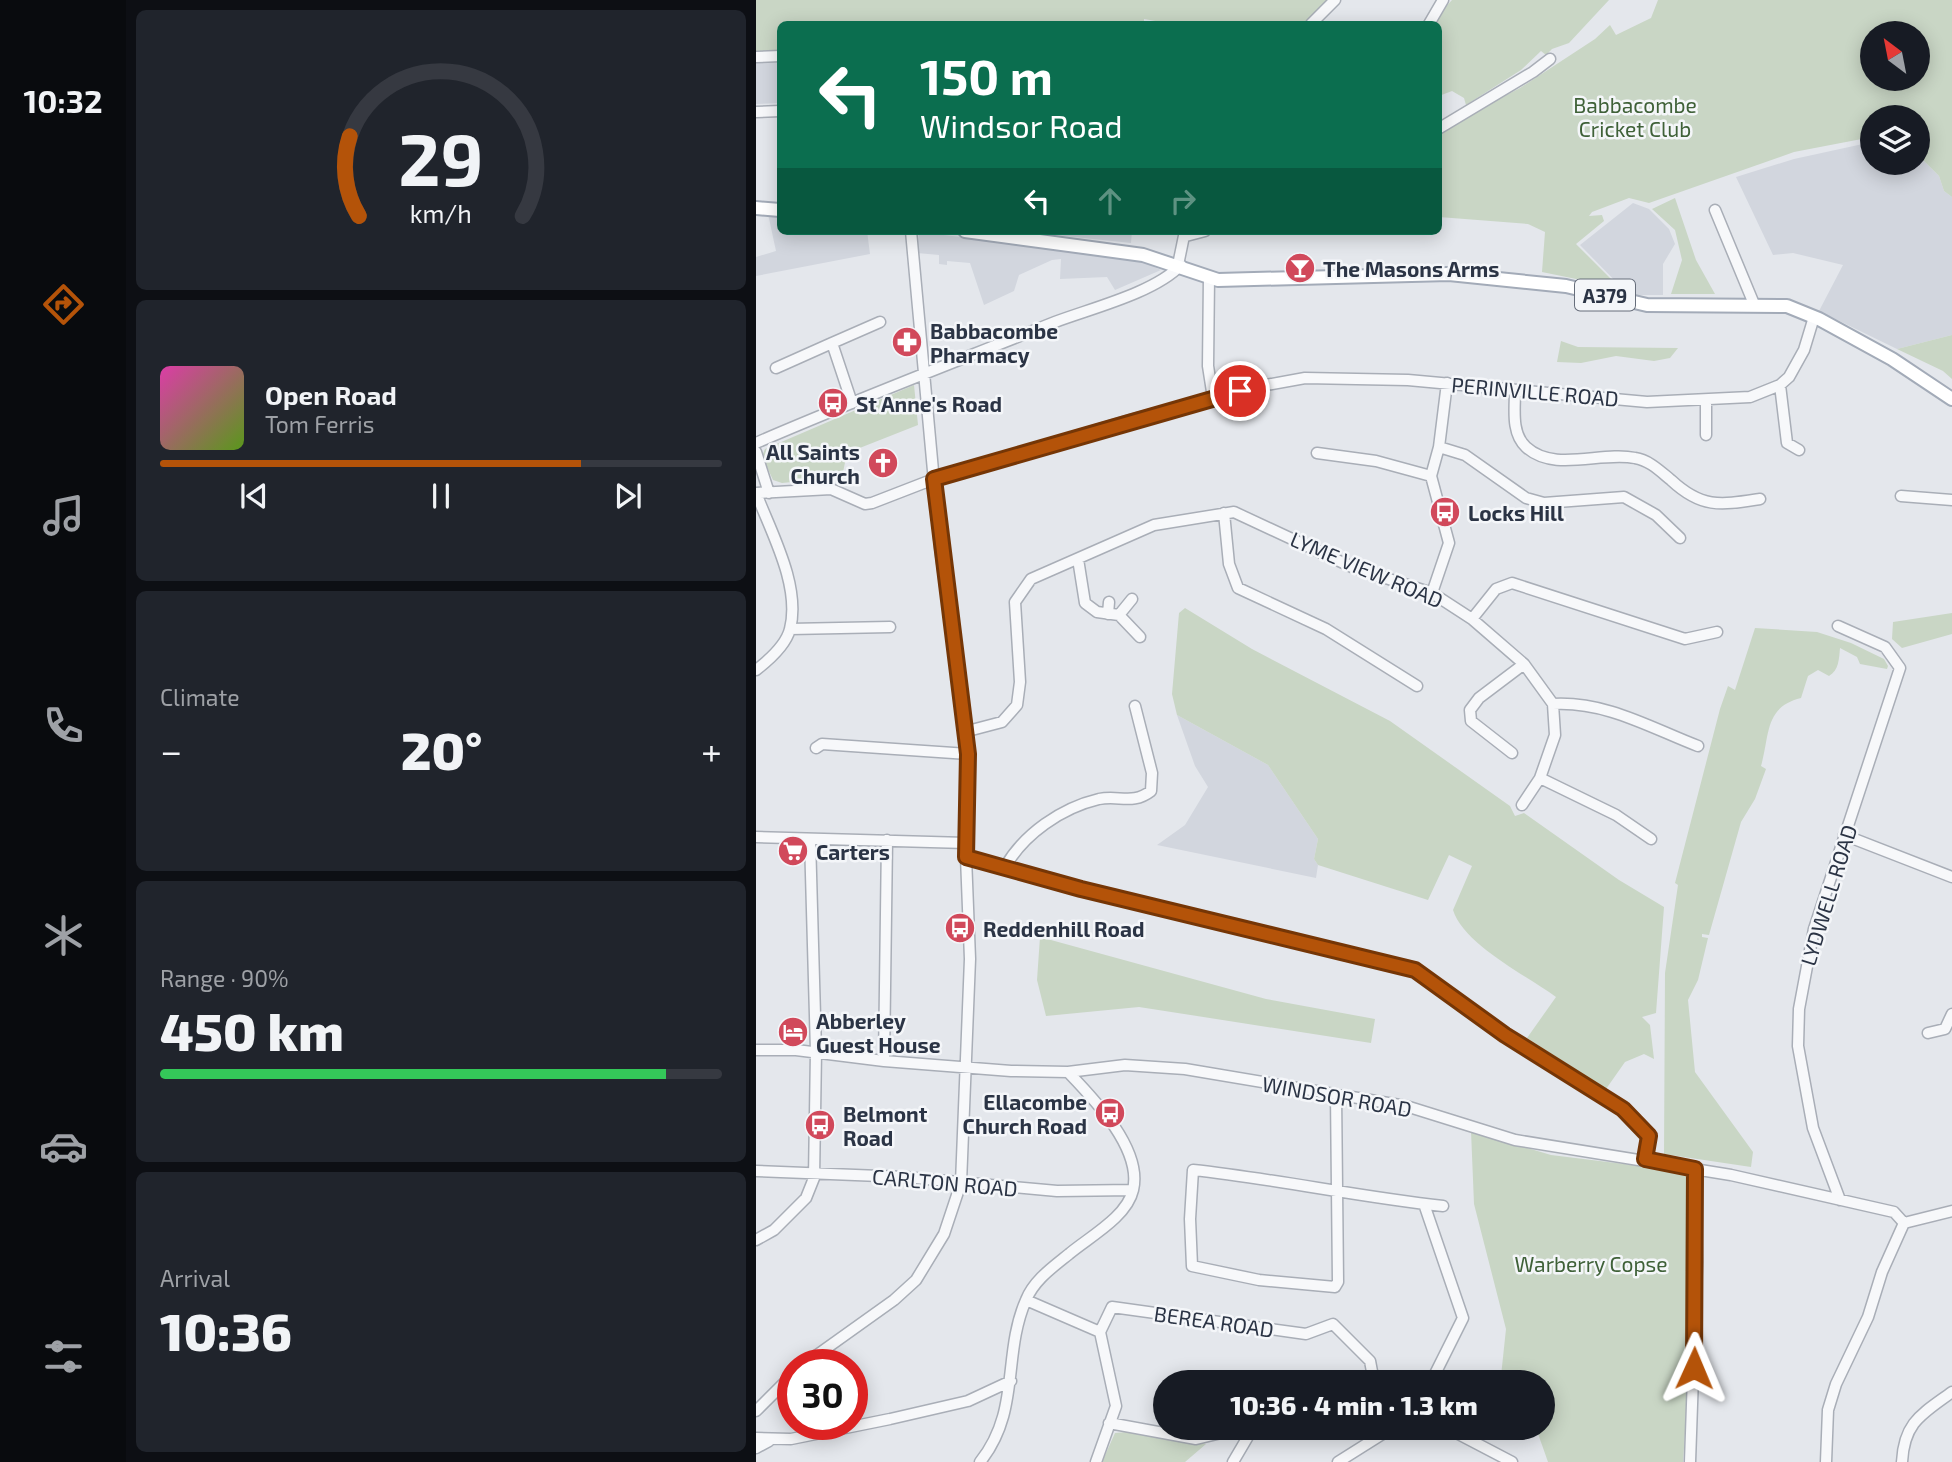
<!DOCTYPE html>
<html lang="en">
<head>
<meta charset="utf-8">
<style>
  :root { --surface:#171b24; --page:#20242c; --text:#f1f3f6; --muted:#9ea1a6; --line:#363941; --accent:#b45309 }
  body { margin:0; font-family:"Exo 2",sans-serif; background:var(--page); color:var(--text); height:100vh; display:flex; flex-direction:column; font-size:26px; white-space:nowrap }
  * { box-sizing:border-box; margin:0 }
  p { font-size:23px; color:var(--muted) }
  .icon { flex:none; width:38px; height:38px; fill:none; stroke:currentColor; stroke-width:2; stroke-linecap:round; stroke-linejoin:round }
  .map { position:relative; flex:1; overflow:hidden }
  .details { display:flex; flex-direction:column; gap:10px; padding:10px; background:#0d0f14; width:630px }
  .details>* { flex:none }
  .guide { position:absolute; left:21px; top:21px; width:665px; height:214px; border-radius:10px; box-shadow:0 4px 18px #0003; background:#0b6e4f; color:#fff; overflow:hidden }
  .needle { width:46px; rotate:328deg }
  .tools { position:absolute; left:1104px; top:21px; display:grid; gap:14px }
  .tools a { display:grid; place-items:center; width:70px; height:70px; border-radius:50%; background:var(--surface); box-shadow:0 4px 18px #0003; font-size:35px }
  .speed { position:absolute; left:21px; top:1349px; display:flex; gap:14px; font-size:35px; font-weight:700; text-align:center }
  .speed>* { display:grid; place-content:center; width:91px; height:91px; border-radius:50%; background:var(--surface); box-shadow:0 4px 18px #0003; line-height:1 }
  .speed .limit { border:10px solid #d22; background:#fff; color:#111 }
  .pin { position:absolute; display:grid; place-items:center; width:60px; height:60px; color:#fff; margin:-30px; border:4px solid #fff; border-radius:50%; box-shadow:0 2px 7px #0007 }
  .me { position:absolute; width:77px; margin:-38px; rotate:1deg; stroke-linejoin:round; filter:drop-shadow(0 0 5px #0008) }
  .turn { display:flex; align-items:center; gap:24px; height:147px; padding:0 28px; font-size:32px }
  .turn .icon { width:91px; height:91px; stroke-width:2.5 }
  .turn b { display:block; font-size:49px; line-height:60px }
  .lanes { display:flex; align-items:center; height:66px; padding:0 28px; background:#0003; justify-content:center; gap:35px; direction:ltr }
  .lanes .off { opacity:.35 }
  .big { font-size:52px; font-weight:800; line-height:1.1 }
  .details .tile { flex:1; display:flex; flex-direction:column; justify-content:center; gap:10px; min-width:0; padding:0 24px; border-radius:10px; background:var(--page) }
  .details .dial { align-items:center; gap:0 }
  .dial svg { height:182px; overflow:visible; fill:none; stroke:var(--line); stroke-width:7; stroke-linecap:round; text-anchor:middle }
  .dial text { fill:var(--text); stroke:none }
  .song { display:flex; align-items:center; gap:21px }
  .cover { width:84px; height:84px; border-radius:10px; background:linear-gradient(135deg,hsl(320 70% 55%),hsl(90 70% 35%)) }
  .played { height:7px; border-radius:4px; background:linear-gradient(90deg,var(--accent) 75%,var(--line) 75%) }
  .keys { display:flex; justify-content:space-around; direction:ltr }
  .heat { display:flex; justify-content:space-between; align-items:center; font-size:38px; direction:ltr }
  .charge { height:10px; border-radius:5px; background:linear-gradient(90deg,#34c759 90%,var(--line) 0) }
  .trip { position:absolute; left:397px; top:1370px; width:402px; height:70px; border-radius:35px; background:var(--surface); box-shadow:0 4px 18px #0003; font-weight:800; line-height:70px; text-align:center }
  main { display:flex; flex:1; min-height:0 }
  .menu { display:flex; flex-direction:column; width:126px; justify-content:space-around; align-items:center; background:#090b0e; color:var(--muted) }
  .menu .icon { width:49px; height:49px }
  .menu .current { color:var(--accent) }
  .menu b { font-size:32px; color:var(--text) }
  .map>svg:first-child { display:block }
</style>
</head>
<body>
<main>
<nav class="menu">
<b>10:32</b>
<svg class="icon current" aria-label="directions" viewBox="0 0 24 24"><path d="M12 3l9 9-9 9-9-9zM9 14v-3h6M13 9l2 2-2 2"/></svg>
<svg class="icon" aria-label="music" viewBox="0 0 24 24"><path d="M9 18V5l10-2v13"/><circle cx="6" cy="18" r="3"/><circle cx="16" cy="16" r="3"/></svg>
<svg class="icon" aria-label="phone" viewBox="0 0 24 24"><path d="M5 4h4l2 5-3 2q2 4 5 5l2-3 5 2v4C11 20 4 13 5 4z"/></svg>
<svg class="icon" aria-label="climate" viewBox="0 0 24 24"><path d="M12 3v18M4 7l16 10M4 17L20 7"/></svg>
<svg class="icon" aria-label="car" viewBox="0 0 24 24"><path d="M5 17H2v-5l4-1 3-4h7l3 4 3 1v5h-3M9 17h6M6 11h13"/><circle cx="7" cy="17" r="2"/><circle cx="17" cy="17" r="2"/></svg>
<svg class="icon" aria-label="filters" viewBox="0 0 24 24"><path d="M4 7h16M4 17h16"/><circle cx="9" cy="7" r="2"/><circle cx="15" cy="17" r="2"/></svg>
</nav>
<section class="details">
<div class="tile dial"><svg viewBox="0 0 100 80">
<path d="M14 69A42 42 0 1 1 86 69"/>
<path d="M14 69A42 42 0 0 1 10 34" stroke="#b45309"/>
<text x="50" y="56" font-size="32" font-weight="700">29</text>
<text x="50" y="72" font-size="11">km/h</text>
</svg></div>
<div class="tile">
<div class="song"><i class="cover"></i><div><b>Open Road</b><p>Tom Ferris</p></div></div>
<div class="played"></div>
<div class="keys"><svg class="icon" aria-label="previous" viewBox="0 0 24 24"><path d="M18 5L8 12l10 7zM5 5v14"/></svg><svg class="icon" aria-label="pause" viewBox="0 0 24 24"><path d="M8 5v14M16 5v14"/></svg><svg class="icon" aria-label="next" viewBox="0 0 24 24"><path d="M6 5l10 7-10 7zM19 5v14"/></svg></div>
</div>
<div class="tile"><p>Climate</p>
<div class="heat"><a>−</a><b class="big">20°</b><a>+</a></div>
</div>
<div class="tile"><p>Range · 90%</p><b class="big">450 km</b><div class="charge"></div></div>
<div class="tile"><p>Arrival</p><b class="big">10:36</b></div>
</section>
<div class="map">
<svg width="1196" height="1462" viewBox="0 0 1196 1462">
  <rect width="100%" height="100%" fill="#e4e7ec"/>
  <!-- built -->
  <path fill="#d2d6de" d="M 24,61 L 24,103 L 0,104 L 0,62 Z
    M 1168,135 L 1164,157 L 1183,176 L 1188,191 L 1196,197 L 1196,335 L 1141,349 L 1063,311 L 1087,265 L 1037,253 L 1017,255 L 980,177 L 1038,159 L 1116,142 L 1116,163 L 1162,163 L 1162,136 Z
    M 877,203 L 893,209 L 913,229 L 919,244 L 907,264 L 907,295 L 873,295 L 824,245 Z
    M 12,214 L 24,215 L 24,231 L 111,231 L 114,254 L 0,276 L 0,257 L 20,251 Z
    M 261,231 L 376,231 L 375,243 Z
    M 163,232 L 353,255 L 356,258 L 381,259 L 405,270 L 359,290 L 351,277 L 304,279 L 305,259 L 296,260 L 263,275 L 258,291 L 228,305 L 214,263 L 191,261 L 191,265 L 183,264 L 183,255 L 161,253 Z
    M 421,715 L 512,765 L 562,839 L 558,859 L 562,865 L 560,878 L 401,845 L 429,825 L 452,787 L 439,766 Z"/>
  <!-- green -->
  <path fill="#c9d6c5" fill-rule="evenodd" d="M 0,0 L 572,0 L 551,24 L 416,24 L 388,19 L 388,24 L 24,24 L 24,52 L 0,53 Z
    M 696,0 L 853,0 L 813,43 L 796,49 L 790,55 L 785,51 L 765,70 L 710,105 L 708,98 L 696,91 L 683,96 L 682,24 L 674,24 Z
    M 902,0 L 1196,0 L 1196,197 L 1188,191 L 1183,176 L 1165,158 L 1166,130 L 1162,131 L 1162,117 L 1116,117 L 1116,137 L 1038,152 L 893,203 L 873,198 L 836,212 L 833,216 L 846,215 L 848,221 L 820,244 L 864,288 L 786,272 L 789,232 L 772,224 L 683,217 L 683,130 L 764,88 L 839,39 L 854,25 L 860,35 L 895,18 ZM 1116,33 L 1162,33 L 1162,79 L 1116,79 Z
    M 919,198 L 940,260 L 959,294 L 915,294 L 926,260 L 919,230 L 896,209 Z
    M 1196,335 L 1196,379 L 1187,371 L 1141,349 Z
    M 805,341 L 822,347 L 922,348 L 914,358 L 898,361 L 860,356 L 825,363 L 801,362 Z
    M 158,385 L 162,425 L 91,453 L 86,477 L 26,483 L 17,480 L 6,456 L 9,449 Z
    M 429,608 L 496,649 L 634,721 L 754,806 L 759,816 L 768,813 L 863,880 L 908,907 L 900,1013 L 886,1017 L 894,1025 L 898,1059 L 888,1054 L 869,1062 L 850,1089 L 771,1038 L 800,997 C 770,975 708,945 697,910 L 716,866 L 693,855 L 672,900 L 562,865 L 558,859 L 562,839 L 512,765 L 421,715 L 416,694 L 423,613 Z
    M 1196,613 L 1196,634 L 1146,648 L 1136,639 L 1137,622 Z
    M 999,628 L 1061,632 L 1095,643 L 1128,659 L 1132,666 L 1131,669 L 1104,664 L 1101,657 L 1084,648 C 1083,659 1083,670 1073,676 L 1062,670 L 1052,676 L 1045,698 C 1008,707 1014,735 1005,766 L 1010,769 L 999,799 L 985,822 L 953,935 L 946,934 L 946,937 L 952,938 L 942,980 L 932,1000 L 939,1072 L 997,1152 L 995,1167 L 908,1154 L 909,973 L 922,885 L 919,883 L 964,709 L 972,686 L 979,690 Z
    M 284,937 L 510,999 L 619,1019 L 615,1043 L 383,1007 L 290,1016 L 281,980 Z
    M 715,1131 L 795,1155 L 941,1173 C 928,1268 935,1366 927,1462 L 792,1462 L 780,1428 L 788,1428 L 788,1382 L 750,1382 L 745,1376 L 750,1329 L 718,1204 Z
    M 370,1432 L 450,1444 L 429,1462 L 346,1462 L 359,1433 Z"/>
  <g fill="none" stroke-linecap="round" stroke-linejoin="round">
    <!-- minor casing -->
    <g stroke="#a9aeb7" stroke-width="13">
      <path id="minor" d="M 555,24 L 579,0
        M 673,24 L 687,0
        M 0,57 L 24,56
        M 0,112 L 24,111
        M 682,129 L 777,72 L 794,59
        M 959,210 L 998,304
        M 430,236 L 449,231
        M 422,265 L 429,231
        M 453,277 L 452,366 L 457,398
        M 20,368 L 76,343
        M 1024,385 L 1031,443 L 1043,450
        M 759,391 C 759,409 755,433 770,447 C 798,473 845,451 879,458 C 893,460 904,471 915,480 C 946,509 965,505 1004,499
        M 950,400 L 950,435
        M 96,403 L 76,343 L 124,322
        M 0,443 C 99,400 199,362 299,322 C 336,308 398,293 425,265
        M 683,447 L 709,455 L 770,498 L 788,503 L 868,497 L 900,515 L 924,538
        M 0,452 L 13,493
        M 561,453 L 620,461 L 675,476
        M 1145,496 L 1196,500
        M 468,513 L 473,564 L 482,588 L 570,629 L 661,686
        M 322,559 L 329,603 L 341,612 L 363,615 L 384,637
        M 676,593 L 693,543 L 675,476 L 683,447 L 691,383
        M 352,614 L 353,602
        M 363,615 L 376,599
        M 716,619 L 740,589 L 756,583 L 929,639 L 961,632
        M 1082,626 L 1129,647 L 1144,668 L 1058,929 L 1043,1009 L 1042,1046 L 1057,1128 L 1084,1200
        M 34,629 L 134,627
        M 0,670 C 13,660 30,645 34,629 C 45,586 15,532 0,493 L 75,489 L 109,504 L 116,503 L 178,479 L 374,420 L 499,387 L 549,378 L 652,380 L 891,402 L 994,397 L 1024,385 L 1033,377 L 1048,350 L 1058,317
        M 797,704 C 850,701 895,728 942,746
        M 208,732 L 246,722 L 261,705 L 264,682 L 259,602 L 275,579 L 398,525 L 478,512 L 596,567 L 676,593 L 716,619 L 768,664 L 797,704 L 799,735 L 784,778 L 766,805
        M 60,748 L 66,744 L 212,754
        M 756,753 L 715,721 L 714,710 L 723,698 L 768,664
        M 784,778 L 860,815 L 895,839
        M 1088,835 L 1196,877
        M 0,837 L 210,843
        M 210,857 L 325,889 L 659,970 L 749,1035 L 867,1109 L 891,1132 L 889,1159
        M 249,867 C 268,834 305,808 343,799 C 363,795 377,805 395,791 L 396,773 L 379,706
        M 1172,1033 L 1189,1029 L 1196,1014
        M 0,1050 L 40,1050 L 128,1061 L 255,1071 L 312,1072 L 369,1065 L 429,1069 L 650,1106 L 759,1140 L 975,1175 L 1138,1212 L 1148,1223
        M 128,1061 L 131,840
        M 580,1094 L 582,1282 L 579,1287 L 503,1280 L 436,1266 L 434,1219 L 437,1170 C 521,1179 603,1197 687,1206
        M 0,1171 L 149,1177 L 301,1191 L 377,1190
        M 668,1204 L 707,1318 L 675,1382
        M 1148,1223 L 1196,1211
        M 0,1240 L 18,1230 L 50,1198 L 58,1178 L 60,1051 L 54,839
        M 270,1300 L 344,1332 L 360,1406 L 340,1462
        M 344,1332 L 356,1307 L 550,1334 L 577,1324 L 614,1361 L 618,1382
        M 47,1365 L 138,1300 L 160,1280 L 188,1234 L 205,1183 L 214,959 L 210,857 L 212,754 L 184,547 L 155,231
        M 0,1411 L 37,1374
        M 353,1423 L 440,1439 L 486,1428
        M 691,1428 L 756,1462
        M 0,1438 L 35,1439 L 134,1419 L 212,1401 L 255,1381
        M 0,1448 L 13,1441
        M 224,1462 C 265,1411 246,1355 270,1300 C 278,1280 297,1267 313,1254 C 333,1237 371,1217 377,1190 C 387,1149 337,1098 312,1072
        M 477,1462 L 497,1428
        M 582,1462 L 636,1428
        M 934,1462 L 941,1262 L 939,1169
        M 1070,1462 L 1072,1410 L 1080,1384 L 1112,1317 L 1126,1272 L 1148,1223
        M 1146,1462 C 1148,1422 1166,1414 1196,1392"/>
    </g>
    <!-- major casing -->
    <g stroke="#a3abb8" stroke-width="16">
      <path id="major" d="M 0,208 L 24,210
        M 209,231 L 387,255 L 462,280 L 693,274 L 810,286 L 891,305 L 1031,306 L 1063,319 L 1136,359 L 1196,399"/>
    </g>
    <!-- minor -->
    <use href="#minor" stroke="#f7f8fa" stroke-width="10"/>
    <!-- major -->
    <use href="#major" stroke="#fff" stroke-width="12"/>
  </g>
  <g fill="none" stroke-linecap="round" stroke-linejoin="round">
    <!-- route casing -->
    <g stroke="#753606" stroke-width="18">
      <path id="route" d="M 484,391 L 178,479 L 212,754 L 210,857 L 325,889 L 659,970 L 749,1035 L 867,1109 L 893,1136 L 889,1159 L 939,1169 L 938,1368"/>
    </g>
    <!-- route -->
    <use href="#route" stroke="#b45309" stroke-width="12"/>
  </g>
  <!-- icons -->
  <defs>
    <g id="bar-disc" transform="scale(1.575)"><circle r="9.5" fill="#d1495b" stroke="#f4f6f9"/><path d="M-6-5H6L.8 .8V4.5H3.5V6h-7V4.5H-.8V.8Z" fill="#fff"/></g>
    <g id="pharmacy-disc" transform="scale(1.575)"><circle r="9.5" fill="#d1495b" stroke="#f4f6f9"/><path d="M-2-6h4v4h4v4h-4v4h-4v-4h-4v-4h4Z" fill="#fff"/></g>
    <g id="bus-disc" transform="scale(1.575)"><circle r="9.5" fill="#d1495b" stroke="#f4f6f9"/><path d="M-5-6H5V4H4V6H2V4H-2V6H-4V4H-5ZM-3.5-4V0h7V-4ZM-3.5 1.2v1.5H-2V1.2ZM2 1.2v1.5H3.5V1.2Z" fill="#fff"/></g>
    <g id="church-disc" transform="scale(1.575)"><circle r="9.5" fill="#d1495b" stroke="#f4f6f9"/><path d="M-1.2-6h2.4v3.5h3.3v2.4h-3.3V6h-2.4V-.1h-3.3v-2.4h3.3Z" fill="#fff"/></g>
    <g id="supermarket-disc" transform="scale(1.575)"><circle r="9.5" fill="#d1495b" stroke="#f4f6f9"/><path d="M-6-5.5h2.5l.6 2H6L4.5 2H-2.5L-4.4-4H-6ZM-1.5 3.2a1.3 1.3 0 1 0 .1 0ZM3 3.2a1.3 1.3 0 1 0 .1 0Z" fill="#fff"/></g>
    <g id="hotel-disc" transform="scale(1.575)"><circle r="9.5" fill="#d1495b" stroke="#f4f6f9"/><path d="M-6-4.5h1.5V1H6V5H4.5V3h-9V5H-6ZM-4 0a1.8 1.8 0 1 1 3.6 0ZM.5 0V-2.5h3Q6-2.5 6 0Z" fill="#fff"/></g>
  </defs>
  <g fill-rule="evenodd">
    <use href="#bar-disc" x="544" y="268"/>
    <use href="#pharmacy-disc" x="151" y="342"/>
    <use href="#bus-disc" x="77" y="403"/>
    <use href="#church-disc" x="127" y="463"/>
    <use href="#bus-disc" x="689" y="512"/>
    <use href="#supermarket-disc" x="37" y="851"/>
    <use href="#bus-disc" x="204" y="928"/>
    <use href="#hotel-disc" x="37" y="1032"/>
    <use href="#bus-disc" x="354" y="1113"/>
    <use href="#bus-disc" x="64" y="1125"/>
  </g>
  <g text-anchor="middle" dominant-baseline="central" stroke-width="5" stroke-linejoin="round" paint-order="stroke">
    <!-- shield labels -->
    <rect fill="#f4f6f9" stroke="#676e7b" stroke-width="2" x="819" y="279.5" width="60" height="31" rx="5"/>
    <g font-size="19" font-weight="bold" fill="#2b3445">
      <text x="849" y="295">A379</text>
    </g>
    <!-- park labels -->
    <g font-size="21" fill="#3f6138" stroke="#f4f6f9">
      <text x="879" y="104">Babbacombe<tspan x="879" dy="24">Cricket Club</tspan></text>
      <text x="835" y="1263">Warberry Copse</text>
    </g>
    <!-- poi labels -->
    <g font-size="21" font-weight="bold" fill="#2b3445" stroke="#f4f6f9" text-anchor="start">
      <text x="567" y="268">The Masons Arms</text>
      <text x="174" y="330">Babbacombe<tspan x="174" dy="24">Pharmacy</tspan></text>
      <text x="100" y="403">St Anne's Road</text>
      <text x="104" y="451" text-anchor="end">All Saints<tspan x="104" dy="24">Church</tspan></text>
      <text x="712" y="512">Locks Hill</text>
      <text x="60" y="851">Carters</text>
      <text x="227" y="928">Reddenhill Road</text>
      <text x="60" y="1020">Abberley<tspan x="60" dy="24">Guest House</tspan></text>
      <text x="331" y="1101" text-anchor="end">Ellacombe<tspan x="331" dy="24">Church Road</tspan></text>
      <text x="87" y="1113">Belmont<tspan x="87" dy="24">Road</tspan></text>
    </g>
    <!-- street labels -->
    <g font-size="21" fill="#2b3445" stroke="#f4f6f9">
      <text transform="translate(779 391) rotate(5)">PERINVILLE ROAD</text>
      <text transform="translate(611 569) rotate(23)">LYME VIEW ROAD</text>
      <text transform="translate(1072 895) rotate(-73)">LYDWELL ROAD</text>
      <text transform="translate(581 1096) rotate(10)">WINDSOR ROAD</text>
      <text transform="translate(189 1182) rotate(5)">CARLTON ROAD</text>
      <text transform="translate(458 1321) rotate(8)">BEREA ROAD</text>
    </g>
  </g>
</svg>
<div class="tools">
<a><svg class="needle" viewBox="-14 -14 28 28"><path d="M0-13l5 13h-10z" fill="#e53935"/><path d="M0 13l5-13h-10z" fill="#9ea1a6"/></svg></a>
<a><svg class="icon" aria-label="layers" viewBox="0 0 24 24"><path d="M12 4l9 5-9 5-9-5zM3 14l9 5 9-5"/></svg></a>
</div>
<div class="speed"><div class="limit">30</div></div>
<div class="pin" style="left:484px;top:391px;background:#d93025"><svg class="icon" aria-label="arrive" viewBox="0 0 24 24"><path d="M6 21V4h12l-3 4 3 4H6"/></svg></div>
<svg class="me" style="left:938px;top:1368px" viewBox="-20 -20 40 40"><path d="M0-17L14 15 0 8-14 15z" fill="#b45309" stroke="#fff" stroke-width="4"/></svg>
<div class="trip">10:36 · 4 min · 1.3 km</div>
<div class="guide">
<div class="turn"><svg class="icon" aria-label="left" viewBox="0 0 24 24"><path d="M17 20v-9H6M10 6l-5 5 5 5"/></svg><div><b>150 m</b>Windsor Road</div></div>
<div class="lanes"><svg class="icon" aria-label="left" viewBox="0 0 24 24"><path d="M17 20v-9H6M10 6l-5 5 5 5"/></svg><svg class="icon off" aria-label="ahead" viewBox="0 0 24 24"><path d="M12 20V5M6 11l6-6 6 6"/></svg><svg class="icon off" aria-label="right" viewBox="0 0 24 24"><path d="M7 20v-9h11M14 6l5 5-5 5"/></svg></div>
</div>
</div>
</main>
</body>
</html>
